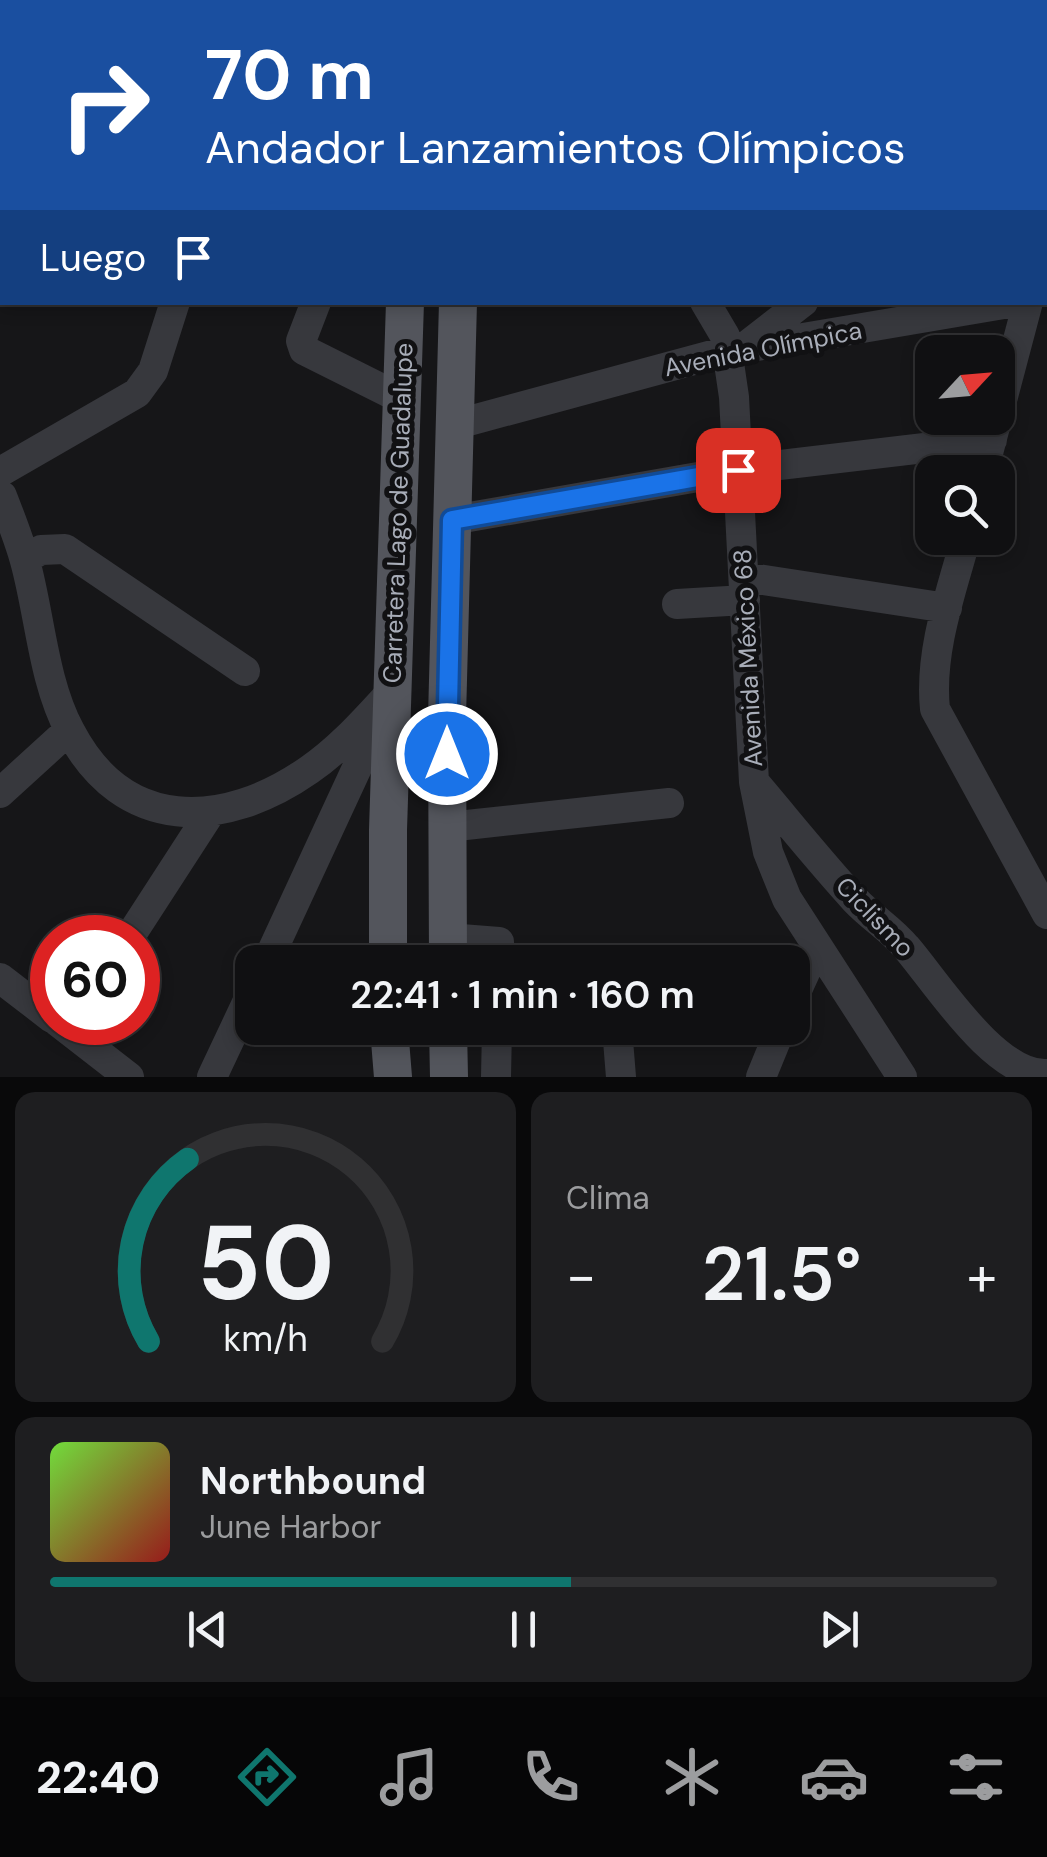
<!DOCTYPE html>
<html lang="es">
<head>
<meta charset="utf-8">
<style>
  :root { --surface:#101012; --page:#1e1e20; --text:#f1f3f6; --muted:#9c9d9f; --line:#303032; --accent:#0f766e }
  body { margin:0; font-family:"DM Sans",sans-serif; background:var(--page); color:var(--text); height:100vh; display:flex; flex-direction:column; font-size:38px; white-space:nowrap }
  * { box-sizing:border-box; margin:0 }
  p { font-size:32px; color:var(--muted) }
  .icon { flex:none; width:55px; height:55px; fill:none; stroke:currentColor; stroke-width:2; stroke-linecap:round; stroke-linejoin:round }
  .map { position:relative; height:1077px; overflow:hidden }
  .side { display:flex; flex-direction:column; gap:15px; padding:15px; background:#09090a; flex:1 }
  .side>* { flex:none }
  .top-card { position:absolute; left:0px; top:0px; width:1048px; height:305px; box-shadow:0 5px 15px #0003,0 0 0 2px var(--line); background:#1a4fa0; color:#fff; overflow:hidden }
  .needle { width:65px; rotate:64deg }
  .fabs { position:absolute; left:915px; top:335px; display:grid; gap:20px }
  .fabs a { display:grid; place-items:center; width:100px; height:100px; border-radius:20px; background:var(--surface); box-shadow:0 5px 15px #0003,0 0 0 2px var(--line); font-size:50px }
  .speed { position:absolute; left:30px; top:915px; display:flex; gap:20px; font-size:50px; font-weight:700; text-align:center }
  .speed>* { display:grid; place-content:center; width:130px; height:130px; border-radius:50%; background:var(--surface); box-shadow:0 5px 15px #0003,0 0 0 2px var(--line); line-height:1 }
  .speed .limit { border:15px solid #d22; background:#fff; color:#111 }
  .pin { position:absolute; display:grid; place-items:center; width:85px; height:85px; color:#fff; margin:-42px; border-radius:20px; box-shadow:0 5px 15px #0006 }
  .me { position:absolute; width:110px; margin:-55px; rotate:0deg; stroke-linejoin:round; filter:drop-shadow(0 0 8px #0008) }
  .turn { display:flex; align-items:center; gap:35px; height:210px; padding:0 40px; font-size:45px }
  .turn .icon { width:130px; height:130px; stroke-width:2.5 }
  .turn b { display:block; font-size:70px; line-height:85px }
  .then { display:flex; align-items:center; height:95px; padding:0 40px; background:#0003; gap:20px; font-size:38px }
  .big { font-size:75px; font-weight:600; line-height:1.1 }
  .side .widget { flex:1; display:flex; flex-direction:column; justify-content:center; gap:15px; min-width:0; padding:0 35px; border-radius:20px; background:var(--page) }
  .side .dial { align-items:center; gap:0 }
  .dial svg { height:260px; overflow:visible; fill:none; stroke:var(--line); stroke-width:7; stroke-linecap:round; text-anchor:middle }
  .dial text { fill:var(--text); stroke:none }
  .song { display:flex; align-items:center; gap:30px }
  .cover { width:120px; height:120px; border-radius:15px; background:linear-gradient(135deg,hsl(100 70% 55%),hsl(0 70% 35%)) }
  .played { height:10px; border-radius:5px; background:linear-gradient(90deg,var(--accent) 55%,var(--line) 55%) }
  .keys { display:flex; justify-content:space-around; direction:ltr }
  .heat { display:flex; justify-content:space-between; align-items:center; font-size:55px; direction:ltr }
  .side .tiles { flex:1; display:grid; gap:15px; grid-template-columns:1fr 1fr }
  .widget:last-child { grid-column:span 2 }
  .trip { position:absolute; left:235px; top:945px; width:575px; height:100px; border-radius:20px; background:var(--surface); box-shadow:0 5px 15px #0003,0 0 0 2px var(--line); font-weight:600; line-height:100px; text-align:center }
  .tab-bar { display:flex; height:160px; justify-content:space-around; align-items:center; background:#060607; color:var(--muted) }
  .tab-bar .icon { width:70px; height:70px }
  .tab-bar .active { color:var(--accent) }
  .tab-bar b { font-size:45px; color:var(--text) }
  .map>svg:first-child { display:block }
</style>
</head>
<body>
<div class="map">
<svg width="1047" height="1077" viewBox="0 0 1047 1077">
  <rect width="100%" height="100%" fill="#161618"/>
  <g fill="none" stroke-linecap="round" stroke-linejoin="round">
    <!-- minor -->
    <path stroke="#37383d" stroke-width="30" d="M 524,0 L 526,2
      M 1026,0 L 1029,2
      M 283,2 L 285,0
      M 654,2 L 657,0
      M 864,2 L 867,0
      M 1045,21 L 1047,23
      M 1045,119 L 1047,118
      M 316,302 L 301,341 L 304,350 L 402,399
      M 705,302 L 725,336 L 734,397 L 754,782 L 768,852 L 787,899 L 902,1077
      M 750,343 L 803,302
      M 454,425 L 727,351 L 1016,302
      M 0,472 L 137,393 L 153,371 L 175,302
      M 983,472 L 1028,302
      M 2,496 C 10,517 19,539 25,561 C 40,615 43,681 70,731 C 123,833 223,830 309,770 C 341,748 366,719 392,691
      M 452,520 L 738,470 L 992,440
      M 966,538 C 951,592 929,652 935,709 L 1047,914
      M 25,559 L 41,550 L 65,549 L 245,671
      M 744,577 L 947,608
      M 677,604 L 745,600
      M 756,784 C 789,823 821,863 855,900 C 871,917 891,929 906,947 C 935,980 995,1077 1047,1074
      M 0,793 L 69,730
      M 448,827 L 669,803
      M 129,938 L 210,813
      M 448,938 L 499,942 L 498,962
      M 267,962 L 381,716
      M 0,978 L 52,1018
      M 792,1001 L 817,946
      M 58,1022 L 129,1077
      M 617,1028 L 621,1077
      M 212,1077 L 252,992
      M 496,1077 L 497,1028
      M 761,1077 L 781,1028"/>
    <!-- major -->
    <path stroke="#53555c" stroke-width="38" d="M 415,2 L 415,0
      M 466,2 L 466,0
      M 388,962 L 388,830 L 405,302
      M 448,962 L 447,718 L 458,302
      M 389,1028 L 393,1077
      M 448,1028 L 449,1077"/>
  </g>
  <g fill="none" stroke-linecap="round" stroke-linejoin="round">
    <!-- route casing -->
    <g stroke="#114b97" stroke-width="25">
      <path id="route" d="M 447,754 L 452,520 L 738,470"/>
    </g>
    <!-- route -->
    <use href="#route" stroke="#1a73e8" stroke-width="18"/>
  </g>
  <g text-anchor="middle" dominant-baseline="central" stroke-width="10" stroke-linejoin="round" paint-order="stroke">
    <!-- street labels -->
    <g font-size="25" fill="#a8adb8" stroke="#111113">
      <text transform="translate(763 349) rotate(-11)">Avenida Olímpica</text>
      <text transform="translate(398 513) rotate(-88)">Carretera Lago de Guadalupe</text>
      <text transform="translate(748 658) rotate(-93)">Avenida México 68</text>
      <text transform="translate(875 917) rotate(46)">Ciclismo</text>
    </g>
  </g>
</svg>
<div class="fabs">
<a><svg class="needle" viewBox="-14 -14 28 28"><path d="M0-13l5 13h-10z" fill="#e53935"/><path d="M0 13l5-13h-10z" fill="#9c9d9f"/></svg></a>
<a><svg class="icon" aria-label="search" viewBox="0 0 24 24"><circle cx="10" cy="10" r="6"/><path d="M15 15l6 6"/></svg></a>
</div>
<div class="speed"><div class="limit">60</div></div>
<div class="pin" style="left:738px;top:470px;background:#d93025"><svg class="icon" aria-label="arrive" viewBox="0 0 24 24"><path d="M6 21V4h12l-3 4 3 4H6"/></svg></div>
<svg class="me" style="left:447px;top:754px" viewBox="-20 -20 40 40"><circle r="17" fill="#1a73e8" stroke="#fff" stroke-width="3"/><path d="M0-11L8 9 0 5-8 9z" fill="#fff"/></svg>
<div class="trip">22:41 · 1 min · 160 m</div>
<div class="top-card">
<div class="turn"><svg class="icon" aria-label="right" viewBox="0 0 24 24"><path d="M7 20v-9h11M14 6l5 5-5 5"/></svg><div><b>70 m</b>Andador Lanzamientos Olímpicos</div></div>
<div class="then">Luego<svg class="icon" aria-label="arrive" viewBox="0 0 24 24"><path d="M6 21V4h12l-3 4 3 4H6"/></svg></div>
</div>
</div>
<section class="side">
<div class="tiles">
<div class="widget dial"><svg viewBox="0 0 100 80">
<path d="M14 69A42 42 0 1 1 86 69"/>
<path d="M14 69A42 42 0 0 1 26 13" stroke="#0f766e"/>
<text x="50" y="56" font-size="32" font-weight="700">50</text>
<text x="50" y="72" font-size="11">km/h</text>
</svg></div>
<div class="widget"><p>Clima</p>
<div class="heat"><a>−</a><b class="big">21.5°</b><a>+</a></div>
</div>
<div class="widget">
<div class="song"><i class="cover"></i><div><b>Northbound</b><p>June Harbor</p></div></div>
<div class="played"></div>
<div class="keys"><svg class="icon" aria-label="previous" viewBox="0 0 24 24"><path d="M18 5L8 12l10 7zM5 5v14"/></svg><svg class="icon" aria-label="pause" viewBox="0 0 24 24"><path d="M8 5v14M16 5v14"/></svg><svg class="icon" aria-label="next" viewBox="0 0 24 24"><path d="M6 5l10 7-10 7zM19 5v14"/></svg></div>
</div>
</div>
</section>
<nav class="tab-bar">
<b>22:40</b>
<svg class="icon active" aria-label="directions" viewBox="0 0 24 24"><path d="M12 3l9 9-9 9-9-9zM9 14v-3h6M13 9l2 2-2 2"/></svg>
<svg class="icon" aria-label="music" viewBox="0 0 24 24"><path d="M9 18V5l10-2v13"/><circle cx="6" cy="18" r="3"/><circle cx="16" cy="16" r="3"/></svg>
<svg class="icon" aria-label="phone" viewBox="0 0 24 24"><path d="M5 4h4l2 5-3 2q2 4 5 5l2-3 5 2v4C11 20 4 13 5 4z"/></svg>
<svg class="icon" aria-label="climate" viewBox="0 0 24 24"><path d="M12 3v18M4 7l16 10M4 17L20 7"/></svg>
<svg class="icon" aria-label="car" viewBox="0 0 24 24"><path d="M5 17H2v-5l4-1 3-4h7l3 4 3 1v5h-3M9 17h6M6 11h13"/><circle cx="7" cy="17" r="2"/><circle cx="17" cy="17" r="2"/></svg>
<svg class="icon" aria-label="filters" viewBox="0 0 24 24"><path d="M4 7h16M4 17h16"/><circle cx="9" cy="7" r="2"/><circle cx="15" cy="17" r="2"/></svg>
</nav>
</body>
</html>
